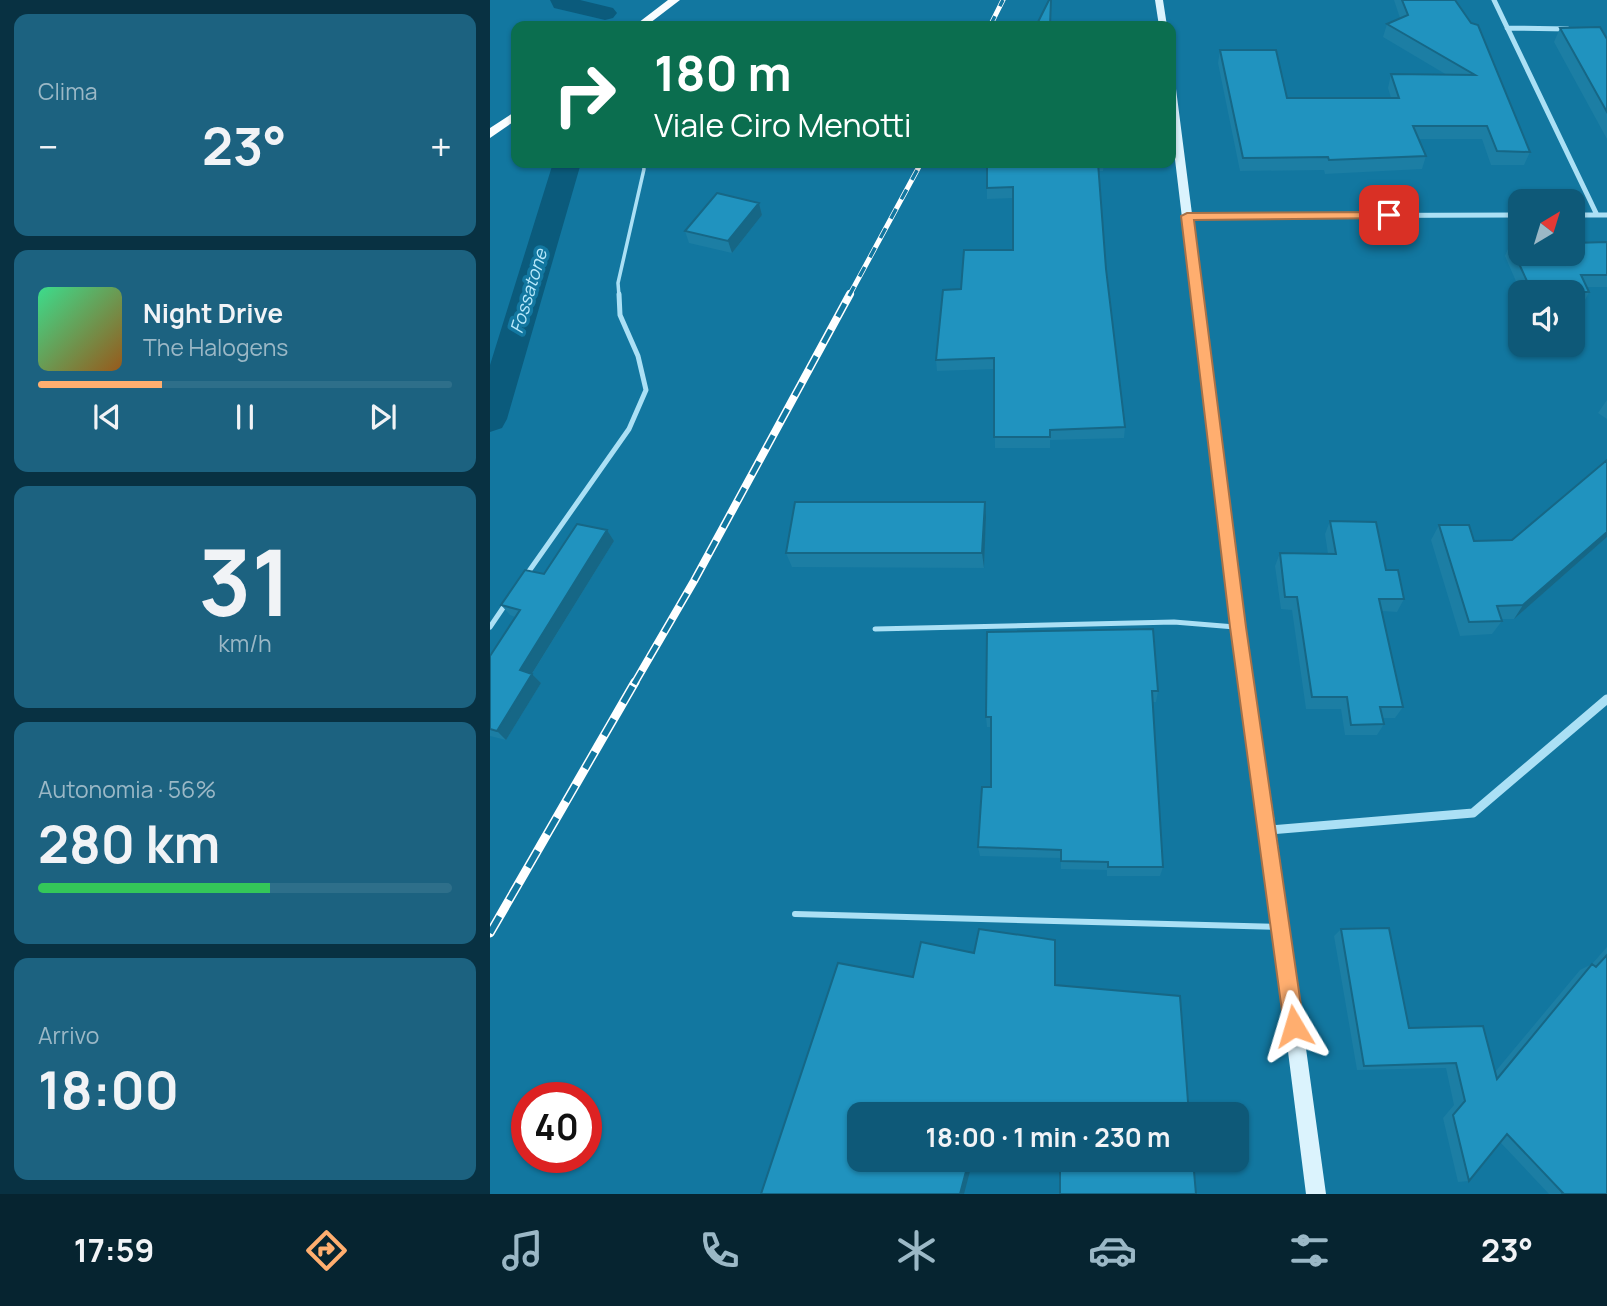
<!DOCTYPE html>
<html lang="it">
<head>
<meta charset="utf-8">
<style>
  :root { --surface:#0e5978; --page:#1c6280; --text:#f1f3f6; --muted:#9bb8c6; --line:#2e6f8a; --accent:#ffae6f }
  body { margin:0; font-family:Manrope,sans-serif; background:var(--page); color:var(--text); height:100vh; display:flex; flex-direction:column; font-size:26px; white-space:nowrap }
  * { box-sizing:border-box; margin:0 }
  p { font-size:23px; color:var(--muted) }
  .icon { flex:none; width:38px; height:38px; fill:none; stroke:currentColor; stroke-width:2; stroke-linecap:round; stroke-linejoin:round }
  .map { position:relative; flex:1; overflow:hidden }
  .sheet { display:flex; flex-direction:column; gap:14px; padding:14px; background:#083142; width:490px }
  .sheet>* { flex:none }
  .top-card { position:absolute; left:21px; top:21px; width:665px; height:147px; border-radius:14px; box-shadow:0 2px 5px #0004; background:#0b6e4f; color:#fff; overflow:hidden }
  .needle { width:46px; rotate:38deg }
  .fabs { position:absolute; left:1018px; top:189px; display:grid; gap:14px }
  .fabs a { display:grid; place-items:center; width:77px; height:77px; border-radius:14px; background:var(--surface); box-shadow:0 2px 5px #0004; font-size:35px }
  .speed { position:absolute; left:21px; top:1082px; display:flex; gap:14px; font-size:35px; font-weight:700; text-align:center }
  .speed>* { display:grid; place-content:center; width:91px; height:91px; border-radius:50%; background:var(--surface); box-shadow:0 2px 5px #0004; line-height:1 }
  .speed .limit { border:10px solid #d22; background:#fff; color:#111 }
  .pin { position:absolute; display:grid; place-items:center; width:60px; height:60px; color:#fff; margin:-30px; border-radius:14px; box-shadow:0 4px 10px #0006 }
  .me { position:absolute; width:77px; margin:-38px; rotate:353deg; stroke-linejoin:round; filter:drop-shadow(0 0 5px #0008) }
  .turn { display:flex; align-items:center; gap:24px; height:147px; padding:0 28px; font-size:32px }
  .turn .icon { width:91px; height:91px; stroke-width:2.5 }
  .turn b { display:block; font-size:49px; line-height:60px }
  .big { font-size:52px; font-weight:700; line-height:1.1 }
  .sheet .card { flex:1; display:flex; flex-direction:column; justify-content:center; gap:10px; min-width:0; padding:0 24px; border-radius:14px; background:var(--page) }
  .sheet .dial { align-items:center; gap:0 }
  .dial b { font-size:91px; line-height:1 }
  .song { display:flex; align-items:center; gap:21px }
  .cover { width:84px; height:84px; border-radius:10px; background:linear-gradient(135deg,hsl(150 70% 55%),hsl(30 70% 35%)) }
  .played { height:7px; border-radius:4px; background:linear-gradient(90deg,var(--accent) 30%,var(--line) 30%) }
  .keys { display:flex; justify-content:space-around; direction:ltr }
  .heat { display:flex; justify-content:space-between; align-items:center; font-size:38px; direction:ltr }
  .charge { height:10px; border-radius:5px; background:linear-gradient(90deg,#34c759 56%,var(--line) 0) }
  .trip { position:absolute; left:357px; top:1102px; width:402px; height:70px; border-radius:14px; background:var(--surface); box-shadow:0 2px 5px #0004; font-weight:700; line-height:70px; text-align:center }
  .menu { display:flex; height:112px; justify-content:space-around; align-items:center; background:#062430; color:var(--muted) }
  .menu .icon { width:49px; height:49px }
  .menu .active { color:var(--accent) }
  .menu b { font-size:32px; color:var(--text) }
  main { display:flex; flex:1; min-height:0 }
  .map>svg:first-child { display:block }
</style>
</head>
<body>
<main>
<section class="sheet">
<div class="card"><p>Clima</p>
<div class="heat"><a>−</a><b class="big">23°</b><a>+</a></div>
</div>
<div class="card">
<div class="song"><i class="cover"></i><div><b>Night Drive</b><p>The Halogens</p></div></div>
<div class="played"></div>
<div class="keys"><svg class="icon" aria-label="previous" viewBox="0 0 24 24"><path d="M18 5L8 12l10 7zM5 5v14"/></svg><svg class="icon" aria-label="pause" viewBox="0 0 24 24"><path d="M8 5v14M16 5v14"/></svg><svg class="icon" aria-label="next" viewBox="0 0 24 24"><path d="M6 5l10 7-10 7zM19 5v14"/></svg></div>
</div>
<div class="card dial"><b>31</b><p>km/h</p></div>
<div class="card"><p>Autonomia · 56%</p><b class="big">280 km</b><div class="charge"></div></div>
<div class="card"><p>Arrivo</p><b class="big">18:00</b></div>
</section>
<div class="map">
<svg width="1117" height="1194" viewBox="0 0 1117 1194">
  <rect width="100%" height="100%" fill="#1277a0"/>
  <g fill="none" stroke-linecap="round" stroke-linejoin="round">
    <!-- canal -->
    <path fill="#0b5b7c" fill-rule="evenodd" d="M 60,0 L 90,0 L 123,8 L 127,13 L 123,18 L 115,20 L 64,8 Z
      M 63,163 L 91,163 L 17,419 L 12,428 L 0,432 L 0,365 Z"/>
    <!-- lane-far2 -->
    <path stroke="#abe0f5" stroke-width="3.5" d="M 129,296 L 128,283 L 154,169 L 153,163"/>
    <!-- lane-far1 -->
    <path stroke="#abe0f5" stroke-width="5" d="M 37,574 L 139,429 L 156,390 L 148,356 L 130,315 L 129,294
      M 0,627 L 17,602
      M 385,629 L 684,622 L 745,627"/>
    <!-- lane -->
    <path stroke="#abe0f5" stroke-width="6" d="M 305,914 L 788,927"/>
    <!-- street-far1 -->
    <path stroke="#abe0f5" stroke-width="5" d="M 1004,0 L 1107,215
      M 1017,28 L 1078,29
      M 1083,215 L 1117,215
      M 697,216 L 1031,215"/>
    <!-- street -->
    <path stroke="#abe0f5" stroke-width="9" d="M 779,830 L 983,813 L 1117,699"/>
    <!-- secondary -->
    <path fill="#dbf3fd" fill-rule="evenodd" d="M 665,0 L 673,0 L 677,26 L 669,26 Z
      M 681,86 L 686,89 L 755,627 L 786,830 L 836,1194 L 816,1194 L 770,830 L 741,627 L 681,126 Z"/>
    <!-- primary -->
    <path fill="#f9fdff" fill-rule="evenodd" d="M 178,0 L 190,0 L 156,26 L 144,26 Z
      M 26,111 L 26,120 L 0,138 L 0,128 Z"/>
    <!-- rail-far2 casing -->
    <g stroke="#fff" stroke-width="5">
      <path id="rail-far2" d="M 500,26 L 513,0
        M 359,296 L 431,163"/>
    </g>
    <!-- rail-far1 casing -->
    <g stroke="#fff" stroke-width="8">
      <path id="rail-far1" d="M 144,684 L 204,581 L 360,294"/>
    </g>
    <!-- rail casing -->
    <g stroke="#fff" stroke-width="9">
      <path id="rail" d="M 0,933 L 145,682"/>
    </g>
    <!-- rail-far2 -->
    <use href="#rail-far2" stroke="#1277a0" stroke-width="3.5" stroke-dasharray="11" stroke-linecap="butt"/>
    <!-- rail-far1 -->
    <use href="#rail-far1" stroke="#1277a0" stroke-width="5" stroke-dasharray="15" stroke-linecap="butt"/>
    <!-- rail -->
    <use href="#rail" stroke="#1277a0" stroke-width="6" stroke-dasharray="19" stroke-linecap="butt"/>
  </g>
  <!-- wall -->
  <path fill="#1c7ea4" d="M 904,0 L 965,0 L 981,23 L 1040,152 L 1034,165 L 1001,165 L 992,139 L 929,139 L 936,156 L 932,169 L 835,174 L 834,170 L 750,171 L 728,63 L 730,50 L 797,98 L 901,98 L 898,88 L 901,74 L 957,75 L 893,37 L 897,24 L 910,18 Z
    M 1070,28 L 1117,39 L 1117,139 L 1064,42 Z
    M 497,163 L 614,163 L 613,171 L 609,171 L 616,269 L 635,427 L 634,438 L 560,440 L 560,448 L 505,448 L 504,369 L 447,371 L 446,360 L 471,289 L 523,250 L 523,198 L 497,199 Z
    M 269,203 L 272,215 L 242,253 L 199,243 L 195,231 Z
    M 1117,242 L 1117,287 L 1097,287 L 1099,292 L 1093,304 L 1083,304 L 1083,292 L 1031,292 L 1031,293 L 1015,256 L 1020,244 Z
    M 1117,400 L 1117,419 L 1108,413 Z
    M 1117,460 L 1117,537 L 1024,619 L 1011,619 L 1012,621 L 1002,634 L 970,636 L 941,540 L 949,525 L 984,541 L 1022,540 Z
    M 496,517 L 494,568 L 302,567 L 296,553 Z
    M 840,521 L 896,570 L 914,599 L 907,612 L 892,611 L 913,707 L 905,718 L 892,718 L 894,724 L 887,735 L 855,735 L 851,709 L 816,709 L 802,610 L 791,609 L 785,566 L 790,553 L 838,554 L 835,534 Z
    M 117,530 L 124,541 L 42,674 L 51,683 L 16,740 L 0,736 L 0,656 L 25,617 L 20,615 L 11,605 Z
    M 497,632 L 668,691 L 666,702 L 663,702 L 673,867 L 670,876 L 617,876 L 617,870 L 571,869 L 571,858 L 490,856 L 488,847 L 501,787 L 501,727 L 497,727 L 496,717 Z
    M 851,929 L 919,1028 L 1005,1072 L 1090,970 L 1102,964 L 1117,947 L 1117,1194 L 1059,1194 L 1010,1142 L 979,1181 L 968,1182 L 953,1118 L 964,1105 L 956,1068 L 867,1070 L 844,936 Z"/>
  <!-- shaded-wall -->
  <path fill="#166786" d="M 269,203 L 272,215 L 242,253 L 238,241 Z
    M 495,502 L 496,517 L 494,568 L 492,553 Z
    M 117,530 L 124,541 L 38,680 L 30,670 Z
    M 1117,532 L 1117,537 L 1024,619 L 1033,605 Z
    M 42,674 L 51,683 L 16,740 L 7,731 Z
    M 479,1160 L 483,1160 L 474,1194 L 470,1194 Z"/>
  <!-- building -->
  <path fill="#2093bf" stroke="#166786" stroke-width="2" d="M 559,0 L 561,0 L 560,26 L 546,26 Z
    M 912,0 L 965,0 L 981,23 L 988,25 L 1040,152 L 1007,151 L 997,126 L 923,126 L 936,156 L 839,160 L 838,157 L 753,158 L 730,50 L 786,50 L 797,98 L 909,98 L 901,74 L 985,75 L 897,24 L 918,15 Z
    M 1110,27 L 1117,39 L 1117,112 L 1070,28 Z
    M 497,163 L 608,163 L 616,269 L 635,427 L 560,430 L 560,437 L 504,437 L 504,358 L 446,360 L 453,290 L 471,289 L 474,250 L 523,250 L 523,187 L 497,188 Z
    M 227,193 L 269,203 L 238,241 L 195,231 Z
    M 1117,242 L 1117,275 L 1091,275 L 1099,292 L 1042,292 L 1020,244 L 1031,244 L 1031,254 L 1083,254 L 1083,243 Z
    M 1117,460 L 1117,532 L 1033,605 L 1007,606 L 1012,621 L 979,622 L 949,525 L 979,525 L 984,541 L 1022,540 Z
    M 305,502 L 495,502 L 492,553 L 296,553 Z
    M 840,521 L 886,522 L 896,570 L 908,570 L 914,599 L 889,599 L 913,707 L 890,707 L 894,724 L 861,725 L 857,697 L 822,697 L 807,597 L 795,597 L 790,553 L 846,554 Z
    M 87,524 L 117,530 L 30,670 L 42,674 L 7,731 L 0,729 L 0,656 L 30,610 L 11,605 L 35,570 L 54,574 Z
    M 663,629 L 668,691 L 662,691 L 673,867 L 618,867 L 618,862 L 571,861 L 571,850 L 488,847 L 492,787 L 501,787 L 501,717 L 496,717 L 497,632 Z
    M 899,928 L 919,1028 L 993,1026 L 1007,1079 L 1102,964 L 1106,967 L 1117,955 L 1117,1194 L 1072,1194 L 1073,1193 L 1017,1134 L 979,1181 L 963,1115 L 975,1101 L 966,1063 L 874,1066 L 851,929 Z
    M 489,929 L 565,940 L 565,985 L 690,996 L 699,1115 L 369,1115 L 369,1160 L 479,1160 L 470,1194 L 271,1194 L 348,963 L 423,977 L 431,942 L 484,953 Z
    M 570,1160 L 703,1160 L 706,1194 L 570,1194 Z"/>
  <!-- route -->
  <path fill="#ffae6f" stroke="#a67148" stroke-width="2" d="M 899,212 L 903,213 L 903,218 L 704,220 L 756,627 L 814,1026 L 811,1033 L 804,1036 L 797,1033 L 794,1026 L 740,627 L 691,216 L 697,213 Z"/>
  <g text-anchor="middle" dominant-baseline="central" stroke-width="7" stroke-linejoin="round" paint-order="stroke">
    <!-- far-water labels -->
    <g font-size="18" font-style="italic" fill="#b8e9fb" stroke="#1277a0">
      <text transform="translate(38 291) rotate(-73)">Fossatone</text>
    </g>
  </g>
</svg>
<div class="fabs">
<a><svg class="needle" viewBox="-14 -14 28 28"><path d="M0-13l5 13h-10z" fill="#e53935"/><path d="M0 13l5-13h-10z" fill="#9bb8c6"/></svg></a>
<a><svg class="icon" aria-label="sound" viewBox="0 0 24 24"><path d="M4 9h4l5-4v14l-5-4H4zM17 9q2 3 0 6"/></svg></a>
</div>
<div class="speed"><div class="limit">40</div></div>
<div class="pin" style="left:899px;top:215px;background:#d93025"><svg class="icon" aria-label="arrive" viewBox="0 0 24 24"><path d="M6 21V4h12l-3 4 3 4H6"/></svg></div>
<svg class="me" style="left:804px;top:1026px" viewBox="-20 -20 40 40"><path d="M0-17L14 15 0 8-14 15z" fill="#ffae6f" stroke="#fff" stroke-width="4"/></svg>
<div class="trip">18:00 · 1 min · 230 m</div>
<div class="top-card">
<div class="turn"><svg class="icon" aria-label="right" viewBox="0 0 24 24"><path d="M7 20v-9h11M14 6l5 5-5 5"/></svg><div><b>180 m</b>Viale Ciro Menotti</div></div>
</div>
</div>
</main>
<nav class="menu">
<b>17:59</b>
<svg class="icon active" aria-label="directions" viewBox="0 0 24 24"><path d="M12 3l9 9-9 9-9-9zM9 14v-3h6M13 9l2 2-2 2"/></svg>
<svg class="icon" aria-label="music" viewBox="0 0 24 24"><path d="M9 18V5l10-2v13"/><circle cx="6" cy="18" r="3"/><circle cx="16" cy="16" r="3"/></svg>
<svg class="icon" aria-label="phone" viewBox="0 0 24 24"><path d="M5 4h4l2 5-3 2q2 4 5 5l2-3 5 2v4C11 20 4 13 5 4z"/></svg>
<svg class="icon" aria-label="climate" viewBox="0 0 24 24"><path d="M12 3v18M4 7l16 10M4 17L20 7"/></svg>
<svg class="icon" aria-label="car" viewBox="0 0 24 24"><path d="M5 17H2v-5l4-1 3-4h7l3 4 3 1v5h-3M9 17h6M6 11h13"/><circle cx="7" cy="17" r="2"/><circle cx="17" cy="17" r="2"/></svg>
<svg class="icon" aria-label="filters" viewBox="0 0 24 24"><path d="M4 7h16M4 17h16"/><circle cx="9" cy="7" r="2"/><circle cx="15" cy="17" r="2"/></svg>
<b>23°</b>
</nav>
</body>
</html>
